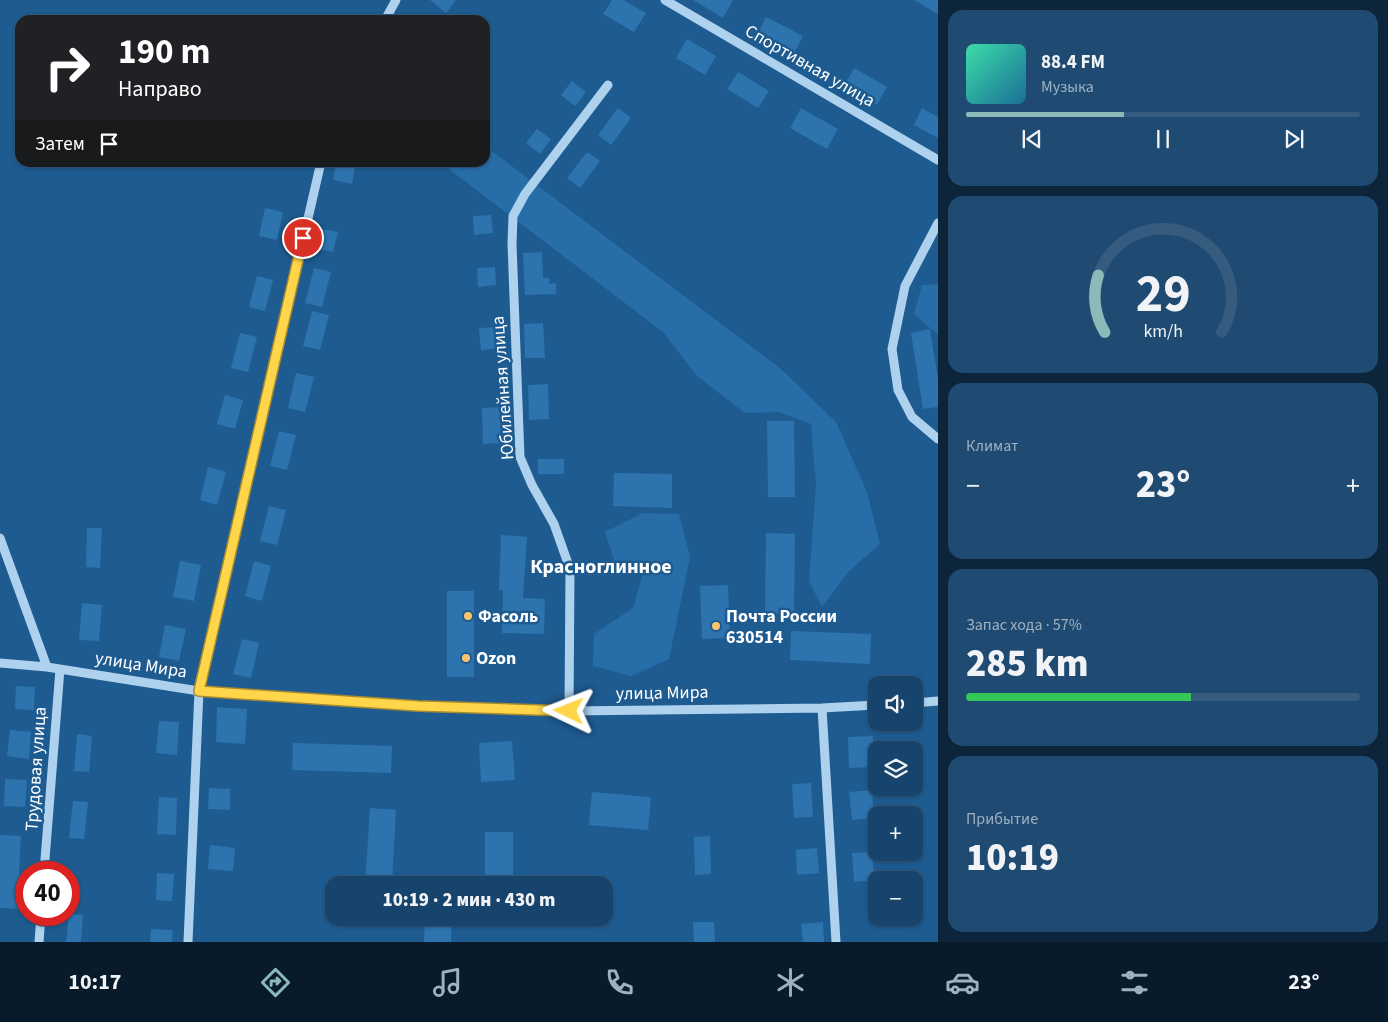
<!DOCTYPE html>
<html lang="ru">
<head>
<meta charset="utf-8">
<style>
  :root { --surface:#16446c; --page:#1f4b72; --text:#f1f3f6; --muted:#9eb0c2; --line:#355c7f; --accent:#8bbbb9 }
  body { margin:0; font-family:"Source Sans 3",sans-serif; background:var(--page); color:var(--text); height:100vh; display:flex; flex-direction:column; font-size:19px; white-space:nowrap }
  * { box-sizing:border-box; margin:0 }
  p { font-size:16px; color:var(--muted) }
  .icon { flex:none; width:28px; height:28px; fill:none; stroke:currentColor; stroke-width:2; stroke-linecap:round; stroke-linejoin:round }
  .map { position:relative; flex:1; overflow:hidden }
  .drawer { display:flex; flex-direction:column; gap:10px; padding:10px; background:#0c253b; width:450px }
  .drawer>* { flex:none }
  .guide { position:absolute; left:15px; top:15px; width:475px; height:152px; border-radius:15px; box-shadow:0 1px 4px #0004,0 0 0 1px var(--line); background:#202124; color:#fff; overflow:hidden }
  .fabs { position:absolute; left:868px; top:676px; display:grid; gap:10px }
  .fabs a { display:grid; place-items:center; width:55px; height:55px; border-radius:10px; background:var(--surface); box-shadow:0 1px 4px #0004,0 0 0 1px var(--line); font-size:25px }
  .speed { position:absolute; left:15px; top:861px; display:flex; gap:10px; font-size:25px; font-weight:700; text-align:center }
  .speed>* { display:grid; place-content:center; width:65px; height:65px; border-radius:50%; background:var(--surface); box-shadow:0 1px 4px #0004,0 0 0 1px var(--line); line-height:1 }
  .speed .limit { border:8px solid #d22; background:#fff; color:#111 }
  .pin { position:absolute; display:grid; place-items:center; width:42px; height:42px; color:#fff; margin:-21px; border:2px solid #fff; border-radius:50%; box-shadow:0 1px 5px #0007 }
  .me { position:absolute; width:55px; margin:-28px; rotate:272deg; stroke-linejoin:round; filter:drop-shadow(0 0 4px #0008) }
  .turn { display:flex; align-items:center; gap:18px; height:105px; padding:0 20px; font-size:22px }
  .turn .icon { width:65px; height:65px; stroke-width:2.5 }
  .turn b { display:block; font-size:35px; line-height:42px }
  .then { display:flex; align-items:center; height:48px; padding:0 20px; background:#0003; gap:10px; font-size:19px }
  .big { font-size:38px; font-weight:800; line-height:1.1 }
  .drawer .card { flex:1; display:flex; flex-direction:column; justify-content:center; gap:8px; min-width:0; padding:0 18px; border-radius:15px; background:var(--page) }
  .drawer .dial { align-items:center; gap:0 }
  .dial svg { height:130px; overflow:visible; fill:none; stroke:var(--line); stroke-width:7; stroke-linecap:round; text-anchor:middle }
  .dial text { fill:var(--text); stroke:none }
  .song { display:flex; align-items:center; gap:15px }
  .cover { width:60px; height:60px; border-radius:8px; background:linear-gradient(135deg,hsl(160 70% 55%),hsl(200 70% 35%)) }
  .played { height:5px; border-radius:2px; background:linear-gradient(90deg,var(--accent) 40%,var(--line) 40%) }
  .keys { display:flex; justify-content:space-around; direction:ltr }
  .heat { display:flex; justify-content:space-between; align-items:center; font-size:28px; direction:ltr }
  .charge { height:8px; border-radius:4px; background:linear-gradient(90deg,#34c759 57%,var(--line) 0) }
  .trip { position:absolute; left:325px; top:876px; width:288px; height:50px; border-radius:15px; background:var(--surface); box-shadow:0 1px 4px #0004,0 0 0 1px var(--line); font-weight:800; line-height:50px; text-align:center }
  .menu { display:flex; height:80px; justify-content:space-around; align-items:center; background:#091b2b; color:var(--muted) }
  .menu .icon { width:35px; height:35px }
  .menu .current { color:var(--accent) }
  .menu b { font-size:22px; color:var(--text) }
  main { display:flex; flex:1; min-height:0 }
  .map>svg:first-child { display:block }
</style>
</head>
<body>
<main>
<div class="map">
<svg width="938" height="942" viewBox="0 0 938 942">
  <rect width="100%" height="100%" fill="#1e5b90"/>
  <!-- green -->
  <path fill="#276ea9" d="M 485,146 L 781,369 L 836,422 L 867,492 L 880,544 L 849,571 L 822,607 L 809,581 L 816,485 L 811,424 L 779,412 L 745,413 L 697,376 L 663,332 L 441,163 L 485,162 Z
    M 938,284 L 938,335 L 914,314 L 922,285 Z
    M 643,513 L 679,514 L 690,557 L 669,659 L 631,676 L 593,666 L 594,634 L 633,608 L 645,567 L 615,563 L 605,532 Z"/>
  <!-- building -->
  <path fill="#2d73ae" d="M 430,0 L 456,0 L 446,13 Z
    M 612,0 L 623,0 L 646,13 L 634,32 L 603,14 Z
    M 693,0 L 733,0 L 723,18 Z
    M 914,0 L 938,0 L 938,14 Z
    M 766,17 L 803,36 L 794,53 L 758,33 Z
    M 687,39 L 716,56 L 705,75 L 676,58 Z
    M 854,68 L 887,87 L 877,105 L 844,86 Z
    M 738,72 L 769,91 L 758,108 L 727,89 Z
    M 572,81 L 586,92 L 575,106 L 561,95 Z
    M 618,108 L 631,118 L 611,145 L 598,135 Z
    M 801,108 L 838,129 L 827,149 L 790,128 Z
    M 922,108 L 938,117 L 938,138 L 914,125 Z
    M 537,129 L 551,139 L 540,154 L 526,143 Z
    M 587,152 L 600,161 L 580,188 L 567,178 Z
    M 336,162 L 356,162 L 352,184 L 333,180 Z
    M 265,208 L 283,212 L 277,240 L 259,236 Z
    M 491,215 L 493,233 L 474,235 L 473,216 Z
    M 322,229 L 338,232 L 333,252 L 318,249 Z
    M 542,252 L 543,278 L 549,278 L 549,284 L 556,283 L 556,294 L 525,295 L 523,253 Z
    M 495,267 L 496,285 L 478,287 L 477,268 Z
    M 314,268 L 331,272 L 322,307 L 305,303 Z
    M 257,276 L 273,280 L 265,311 L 249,307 Z
    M 312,311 L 329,315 L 320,350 L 303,346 Z
    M 543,323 L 545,358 L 525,358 L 524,324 Z
    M 501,327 L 502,348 L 481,350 L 479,328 Z
    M 930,329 L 938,379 L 938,407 L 923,409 L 911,333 Z
    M 240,333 L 257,337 L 248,372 L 231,368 Z
    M 296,373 L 314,377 L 305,412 L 288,408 Z
    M 548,384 L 549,419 L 529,420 L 528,385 Z
    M 225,395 L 243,400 L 235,429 L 217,424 Z
    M 502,407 L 503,443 L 483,444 L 482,408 Z
    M 767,421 L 794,421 L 795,497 L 768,497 Z
    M 279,431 L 296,435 L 287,470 L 270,466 Z
    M 538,459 L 564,459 L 564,474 L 538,474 Z
    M 208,467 L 226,472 L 217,505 L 200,500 Z
    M 614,473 L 672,474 L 672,508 L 613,506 Z
    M 269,506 L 286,510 L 277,545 L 260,541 Z
    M 87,528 L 102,528 L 100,568 L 86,567 Z
    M 766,533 L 795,534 L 794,613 L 765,613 Z
    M 501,535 L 527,537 L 523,598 L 545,599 L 544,634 L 502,633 L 503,590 L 499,590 Z
    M 180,561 L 201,565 L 194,601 L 173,597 Z
    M 254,561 L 271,566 L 262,601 L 245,596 Z
    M 728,585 L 730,638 L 702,639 L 700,586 Z
    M 447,591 L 474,591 L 474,677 L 447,677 Z
    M 82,603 L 102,605 L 99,641 L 79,640 Z
    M 165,625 L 186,629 L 179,661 L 159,657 Z
    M 791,631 L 871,634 L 870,664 L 790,660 Z
    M 242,639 L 259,643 L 251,678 L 233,674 Z
    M 16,686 L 35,687 L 34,710 L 15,709 Z
    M 217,707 L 247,709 L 245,744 L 216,742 Z
    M 159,721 L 179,722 L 177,755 L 156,753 Z
    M 10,730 L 31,732 L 29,759 L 7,756 Z
    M 77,734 L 92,736 L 89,772 L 74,771 Z
    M 873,736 L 874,767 L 849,768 L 848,737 Z
    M 512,741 L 515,780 L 481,782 L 479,743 Z
    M 293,743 L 392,746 L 391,773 L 292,770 Z
    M 5,779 L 27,780 L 25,807 L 4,806 Z
    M 811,783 L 813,817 L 794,818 L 792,784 Z
    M 209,788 L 230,789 L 230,810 L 208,809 Z
    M 872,790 L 874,818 L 852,820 L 849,792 Z
    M 592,792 L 651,797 L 648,830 L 589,825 Z
    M 159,797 L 177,798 L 176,835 L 157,834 Z
    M 73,801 L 88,802 L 84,839 L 69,838 Z
    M 370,808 L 396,810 L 392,885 L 365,885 Z
    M 485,832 L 513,832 L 513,885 L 485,885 Z
    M 0,835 L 21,836 L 17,909 L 0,908 Z
    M 710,836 L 711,874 L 695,875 L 694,837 Z
    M 210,845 L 235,848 L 233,871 L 208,869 Z
    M 817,848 L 819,873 L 797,875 L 796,850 Z
    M 872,852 L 874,880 L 854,882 L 852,853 Z
    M 157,873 L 174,874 L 172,901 L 156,900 Z
    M 69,914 L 83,915 L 81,942 L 66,942 Z
    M 425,918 L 452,918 L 451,942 L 424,942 Z
    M 693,922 L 714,922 L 715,942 L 694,942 Z
    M 823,922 L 824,942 L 803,942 L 801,924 Z
    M 151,929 L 173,930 L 172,942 L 150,942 Z"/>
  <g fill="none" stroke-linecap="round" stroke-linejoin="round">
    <!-- minor -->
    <path stroke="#aed1ee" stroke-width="9" d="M 665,0 L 938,160
      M 385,20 L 396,0
      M 938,223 L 905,286 L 892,349 L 898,390 L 912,417 L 938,439
      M 0,538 L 47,667 L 199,691 L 418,706 L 569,711 L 822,708 L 876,705
      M 0,663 L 47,667
      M 914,703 L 938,701
      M 822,708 L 836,942
      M 569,711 L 570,569 L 554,524 L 532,485 L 520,457 L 512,244 L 513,216 L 525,194 L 608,85
      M 44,872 L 60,669
      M 39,942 L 41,915
      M 188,942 L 199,691 L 321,162"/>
  </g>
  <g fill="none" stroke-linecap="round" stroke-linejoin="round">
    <!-- route casing -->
    <g stroke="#a68a30" stroke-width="12">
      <path id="route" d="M 303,238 L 199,691 L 418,706 L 569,711"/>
    </g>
    <!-- route -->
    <use href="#route" stroke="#ffd54a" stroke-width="9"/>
  </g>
  <!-- markers -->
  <g fill="#fcc56d" stroke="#1e5b90" stroke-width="2">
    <circle cx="468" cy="616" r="5"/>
    <circle cx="716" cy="626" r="5"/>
    <circle cx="466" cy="658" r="5"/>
  </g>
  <g text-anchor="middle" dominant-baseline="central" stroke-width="5" stroke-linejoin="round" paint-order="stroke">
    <!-- street labels -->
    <g font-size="18" fill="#fff" stroke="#1e5b90">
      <text transform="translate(810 66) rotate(30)">Спортивная улица</text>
      <text transform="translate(503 388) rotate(-94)">Юбилейная улица</text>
      <text transform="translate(141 665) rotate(9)">улица Мира</text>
      <text transform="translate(662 693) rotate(-1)">улица Мира</text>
      <text transform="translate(36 769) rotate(-86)">Трудовая улица</text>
    </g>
    <!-- poi labels -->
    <g font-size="18" font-weight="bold" fill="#fff" stroke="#1e5b90" text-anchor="start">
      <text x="478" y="616">Фасоль</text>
      <text x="726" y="616">Почта России<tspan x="726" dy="21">630514</tspan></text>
      <text x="476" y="658">Ozon</text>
    </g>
    <!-- quarter labels -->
    <g font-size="20" font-weight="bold" fill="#fff" stroke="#1e5b90">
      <text x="601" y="567">Красноглинное</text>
    </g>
  </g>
</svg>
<div class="fabs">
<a><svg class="icon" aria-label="sound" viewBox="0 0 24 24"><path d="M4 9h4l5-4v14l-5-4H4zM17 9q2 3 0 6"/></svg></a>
<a><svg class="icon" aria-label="layers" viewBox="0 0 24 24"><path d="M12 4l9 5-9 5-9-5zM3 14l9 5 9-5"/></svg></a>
<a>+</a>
<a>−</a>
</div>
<div class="speed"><div class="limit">40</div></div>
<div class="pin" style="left:303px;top:238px;background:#d93025"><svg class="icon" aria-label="arrive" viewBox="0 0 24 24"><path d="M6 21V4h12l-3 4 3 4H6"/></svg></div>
<svg class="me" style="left:569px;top:711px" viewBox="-20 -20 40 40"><path d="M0-17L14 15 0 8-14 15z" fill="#ffd54a" stroke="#fff" stroke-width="4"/></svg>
<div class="trip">10:19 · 2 мин · 430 m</div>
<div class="guide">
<div class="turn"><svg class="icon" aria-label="right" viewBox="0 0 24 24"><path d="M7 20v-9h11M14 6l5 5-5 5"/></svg><div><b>190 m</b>Направо</div></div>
<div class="then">Затем<svg class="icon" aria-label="arrive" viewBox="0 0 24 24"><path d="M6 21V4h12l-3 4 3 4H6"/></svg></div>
</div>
</div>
<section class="drawer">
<div class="card">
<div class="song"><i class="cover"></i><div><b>88.4 FM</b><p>Музыка</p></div></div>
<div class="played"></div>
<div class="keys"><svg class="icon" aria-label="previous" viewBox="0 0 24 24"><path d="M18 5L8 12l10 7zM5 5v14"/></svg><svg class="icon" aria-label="pause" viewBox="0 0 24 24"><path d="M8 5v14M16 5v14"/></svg><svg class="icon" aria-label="next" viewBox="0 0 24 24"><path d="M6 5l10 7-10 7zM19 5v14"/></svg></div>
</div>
<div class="card dial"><svg viewBox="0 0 100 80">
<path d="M14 69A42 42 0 1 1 86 69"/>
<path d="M14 69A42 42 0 0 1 10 34" stroke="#8bbbb9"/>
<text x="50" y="56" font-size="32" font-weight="700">29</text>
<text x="50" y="72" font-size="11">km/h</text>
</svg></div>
<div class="card"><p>Климат</p>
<div class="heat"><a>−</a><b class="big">23°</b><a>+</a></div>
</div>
<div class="card"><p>Запас хода · 57%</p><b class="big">285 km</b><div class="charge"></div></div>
<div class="card"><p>Прибытие</p><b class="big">10:19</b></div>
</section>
</main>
<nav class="menu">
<b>10:17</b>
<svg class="icon current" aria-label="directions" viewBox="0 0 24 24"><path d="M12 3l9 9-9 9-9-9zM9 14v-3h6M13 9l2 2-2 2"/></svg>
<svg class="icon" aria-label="music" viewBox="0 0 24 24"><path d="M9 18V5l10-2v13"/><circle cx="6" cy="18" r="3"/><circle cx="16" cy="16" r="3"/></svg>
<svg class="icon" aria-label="phone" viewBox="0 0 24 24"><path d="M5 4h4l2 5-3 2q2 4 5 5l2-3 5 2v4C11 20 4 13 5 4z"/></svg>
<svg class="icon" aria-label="climate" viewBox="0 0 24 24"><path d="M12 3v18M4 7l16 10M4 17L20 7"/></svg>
<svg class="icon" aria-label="car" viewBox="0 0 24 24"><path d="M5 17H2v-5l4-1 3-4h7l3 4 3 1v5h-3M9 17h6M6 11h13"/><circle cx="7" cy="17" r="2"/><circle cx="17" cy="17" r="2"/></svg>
<svg class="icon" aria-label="filters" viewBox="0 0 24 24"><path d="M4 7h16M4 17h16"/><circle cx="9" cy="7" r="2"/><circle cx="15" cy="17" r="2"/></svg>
<b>23°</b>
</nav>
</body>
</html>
